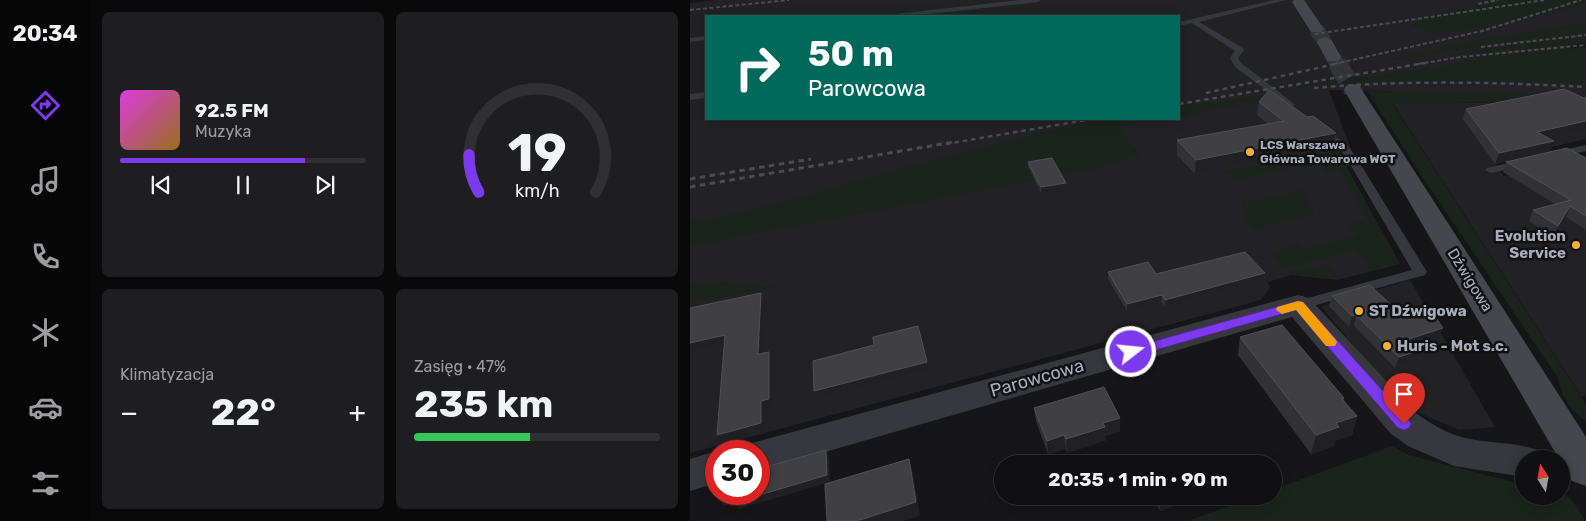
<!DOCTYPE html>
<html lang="pl">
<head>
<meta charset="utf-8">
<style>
  :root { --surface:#101012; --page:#1e1e20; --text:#f1f3f6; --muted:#9c9d9f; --line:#303032; --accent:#7c3aed }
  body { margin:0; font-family:Rubik,sans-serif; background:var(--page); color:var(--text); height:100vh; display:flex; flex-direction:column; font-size:19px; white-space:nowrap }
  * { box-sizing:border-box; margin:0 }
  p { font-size:16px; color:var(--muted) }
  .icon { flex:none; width:28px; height:28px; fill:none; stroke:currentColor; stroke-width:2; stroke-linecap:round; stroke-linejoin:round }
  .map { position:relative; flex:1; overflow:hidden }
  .side { display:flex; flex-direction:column; gap:12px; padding:12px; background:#09090a; width:600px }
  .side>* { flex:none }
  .banner { position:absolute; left:15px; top:15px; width:475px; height:105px; border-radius:0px; box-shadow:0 2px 12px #0003,0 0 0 1px var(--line); background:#00695c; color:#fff; overflow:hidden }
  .needle { width:32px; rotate:349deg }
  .buttons { position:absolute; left:825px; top:450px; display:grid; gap:10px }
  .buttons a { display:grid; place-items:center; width:55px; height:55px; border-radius:50%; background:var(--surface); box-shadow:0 2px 12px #0003,0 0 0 1px var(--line); font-size:25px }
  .speed { position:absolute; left:15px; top:440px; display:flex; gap:10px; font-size:25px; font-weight:700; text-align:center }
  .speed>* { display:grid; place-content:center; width:65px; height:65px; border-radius:50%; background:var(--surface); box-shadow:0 2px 12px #0003,0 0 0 1px var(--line); line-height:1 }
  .speed .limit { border:8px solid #d22; background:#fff; color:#111 }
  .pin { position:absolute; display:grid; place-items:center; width:42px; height:42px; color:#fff; margin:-51px -21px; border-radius:50% 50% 50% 0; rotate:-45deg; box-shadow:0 0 5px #0007 }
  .pin .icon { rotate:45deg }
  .me { position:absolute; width:55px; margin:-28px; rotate:74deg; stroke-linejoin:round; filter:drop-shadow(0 0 4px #0008) }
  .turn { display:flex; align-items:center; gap:18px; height:105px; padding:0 20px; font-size:22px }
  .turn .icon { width:65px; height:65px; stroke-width:2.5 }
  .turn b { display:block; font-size:35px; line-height:42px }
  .big { font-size:38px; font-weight:700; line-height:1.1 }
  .side .card { flex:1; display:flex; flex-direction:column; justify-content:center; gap:8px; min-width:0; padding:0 18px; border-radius:8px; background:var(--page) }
  .side .dial { align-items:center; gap:0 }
  .dial svg { height:130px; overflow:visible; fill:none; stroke:var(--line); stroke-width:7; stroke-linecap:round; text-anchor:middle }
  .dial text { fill:var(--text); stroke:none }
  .song { display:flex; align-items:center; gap:15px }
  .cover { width:60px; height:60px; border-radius:8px; background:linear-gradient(135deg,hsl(300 70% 55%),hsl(40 70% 35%)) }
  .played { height:5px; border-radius:2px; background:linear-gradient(90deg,var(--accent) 75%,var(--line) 75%) }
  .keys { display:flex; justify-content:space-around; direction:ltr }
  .heat { display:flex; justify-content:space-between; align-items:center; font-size:28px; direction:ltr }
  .charge { height:8px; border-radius:4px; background:linear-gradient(90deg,#34c759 47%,var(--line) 0) }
  .side .tiles { flex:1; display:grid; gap:12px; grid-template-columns:repeat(2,1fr) }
  .trip { position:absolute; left:304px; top:455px; width:288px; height:50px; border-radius:25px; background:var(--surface); box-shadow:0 2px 12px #0003,0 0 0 1px var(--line); font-weight:700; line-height:50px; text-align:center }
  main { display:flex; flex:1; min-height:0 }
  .tab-bar { display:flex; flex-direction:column; width:90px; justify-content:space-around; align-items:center; background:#060607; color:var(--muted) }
  .tab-bar .icon { width:35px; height:35px }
  .tab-bar .selected { color:var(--accent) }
  .tab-bar b { font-size:22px; color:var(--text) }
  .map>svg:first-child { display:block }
</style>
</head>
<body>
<main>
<nav class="tab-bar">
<b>20:34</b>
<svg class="icon selected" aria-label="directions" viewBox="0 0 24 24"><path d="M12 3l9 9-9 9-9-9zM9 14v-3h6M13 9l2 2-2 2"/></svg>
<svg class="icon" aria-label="music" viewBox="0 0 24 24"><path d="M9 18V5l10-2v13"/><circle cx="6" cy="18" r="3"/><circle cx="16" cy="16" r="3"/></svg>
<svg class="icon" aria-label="phone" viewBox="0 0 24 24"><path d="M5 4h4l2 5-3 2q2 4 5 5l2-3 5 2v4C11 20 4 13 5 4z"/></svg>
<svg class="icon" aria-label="climate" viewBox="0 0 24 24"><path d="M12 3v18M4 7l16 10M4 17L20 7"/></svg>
<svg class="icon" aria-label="car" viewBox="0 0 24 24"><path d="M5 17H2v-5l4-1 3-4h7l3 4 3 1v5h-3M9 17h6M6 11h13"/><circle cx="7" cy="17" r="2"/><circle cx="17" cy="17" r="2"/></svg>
<svg class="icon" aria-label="filters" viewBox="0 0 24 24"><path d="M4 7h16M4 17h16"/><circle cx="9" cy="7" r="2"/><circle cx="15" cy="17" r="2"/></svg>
</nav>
<section class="side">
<div class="tiles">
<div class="card">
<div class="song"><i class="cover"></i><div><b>92.5 FM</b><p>Muzyka</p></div></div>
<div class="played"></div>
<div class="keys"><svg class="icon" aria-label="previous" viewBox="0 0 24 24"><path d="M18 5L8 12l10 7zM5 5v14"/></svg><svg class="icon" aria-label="pause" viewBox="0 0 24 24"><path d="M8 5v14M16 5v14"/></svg><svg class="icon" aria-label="next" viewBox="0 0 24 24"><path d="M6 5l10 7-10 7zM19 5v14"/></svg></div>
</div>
<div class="card dial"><svg viewBox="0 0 100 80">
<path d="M14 69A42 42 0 1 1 86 69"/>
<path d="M14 69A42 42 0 0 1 8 46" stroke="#7c3aed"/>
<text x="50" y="56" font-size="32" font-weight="700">19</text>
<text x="50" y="72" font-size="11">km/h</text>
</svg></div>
<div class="card"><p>Klimatyzacja</p>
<div class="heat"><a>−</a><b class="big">22°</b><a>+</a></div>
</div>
<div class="card"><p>Zasięg · 47%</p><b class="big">235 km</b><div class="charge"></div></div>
</div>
</section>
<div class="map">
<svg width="896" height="521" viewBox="0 0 896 521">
  <rect width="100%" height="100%" fill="#161618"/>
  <!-- built -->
  <path fill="#222225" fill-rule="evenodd" d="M 26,0 L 896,0 L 896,41 L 830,66 L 896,78 L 896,139 L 803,161 L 814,176 L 896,156 L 896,395 L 892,397 L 702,102 L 820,103 L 694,91 L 639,90 L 660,147 L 649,148 L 655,164 L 710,264 L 647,280 L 601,275 L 578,282 L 580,288 L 571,300 L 0,453 L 0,3 ZM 16,16 L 489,16 L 489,119 L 16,119 Z
    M 720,280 L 805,427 L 769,430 L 725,411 L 698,388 L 631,306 Z"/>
  <!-- green -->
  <path fill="#1c231d" d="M 811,0 L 896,0 L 896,3 C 876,13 855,14 833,18 C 795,25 759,42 721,25 L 739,16 Z
    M 896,23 L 896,33 L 824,41 L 684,63 L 769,43 Z
    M 896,37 L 896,43 L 753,56 L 830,44 Z
    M 896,47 L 896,85 C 800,79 704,79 608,87 L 669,75 L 675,78 L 789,60 L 784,57 Z
    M 677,91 L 889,95 L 858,102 L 702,103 L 896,404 L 896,421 C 879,410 872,397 868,378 L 733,178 Z
    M 579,95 L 571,101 L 489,116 L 489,106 Z
    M 416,119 L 471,119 L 426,127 L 450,155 L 409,168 L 0,246 L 0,223 C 140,194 275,145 416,119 Z
    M 649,148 L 655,164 L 710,264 L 684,270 L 664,251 L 594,268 L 583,257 L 582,252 L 608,245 L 612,249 L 668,235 L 658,226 L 662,224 L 662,222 L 677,221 L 651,172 L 637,172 L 632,170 L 635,168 L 629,164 L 624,153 Z
    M 620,153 L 624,164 L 556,177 L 559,181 L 544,181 L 534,171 Z
    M 615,190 L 625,214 L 572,226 L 576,231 C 558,231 555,217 552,202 L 557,197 L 562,202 Z
    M 637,264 L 651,279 L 599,273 Z
    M 33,282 L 85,287 L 0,303 L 0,285 Z
    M 702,446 L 719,455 L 834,485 L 834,496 L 871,496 L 871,492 L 881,499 L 896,521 L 498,521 L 567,496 L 582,496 L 583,490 Z"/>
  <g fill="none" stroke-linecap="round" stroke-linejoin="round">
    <!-- secondary-tunnel-far1 -->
    <path stroke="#333438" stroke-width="15" stroke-dasharray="15 8" stroke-linecap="butt" d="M 626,29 L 635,42
      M 643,57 L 647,64"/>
    <!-- secondary-tunnel -->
    <path stroke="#333438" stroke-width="19" stroke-dasharray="19 9" stroke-linecap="butt" d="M 647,63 L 663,90"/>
    <!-- service -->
    <path fill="#37383d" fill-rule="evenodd" d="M 330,0 L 351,0 L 348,2 L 222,16 L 201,16 L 205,14 Z
      M 584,0 L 596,0 L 509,22 L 553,48 L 554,50 L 548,58 L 551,63 L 603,103 L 605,105 L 600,108 L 545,67 L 540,58 L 545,51 L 502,23 L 489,26 L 489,22 Z
      M 16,36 L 16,40 L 0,42 L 0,38 Z
      M 16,92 L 16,98 L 0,100 L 0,94 Z
      M 631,126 L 658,146 L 666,157 L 737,272 L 735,275 L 608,310 L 603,308 L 601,305 L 603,302 L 722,270 L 657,159 L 650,150 L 626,129 Z
      M 896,145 L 896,151 L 865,158 L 860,155 L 861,153 Z
      M 832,160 L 838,163 L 836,165 L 801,173 L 795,170 L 797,168 Z"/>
    <!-- minor -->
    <path fill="#37383d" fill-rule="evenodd" d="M 608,295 L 619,298 L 727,414 C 740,423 753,431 768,436 C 793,444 822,441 848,450 L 852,459 L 834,459 L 834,477 L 764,466 L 718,446 L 701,434 L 602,317 L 69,471 L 69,451 L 52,451 L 56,445 L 69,441 Z
      M 26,451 L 26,483 L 0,491 L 0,459 Z"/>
    <!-- secondary -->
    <path fill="#45474d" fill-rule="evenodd" d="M 604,0 L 614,0 L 634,29 L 631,32 L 621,32 L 602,2 Z
      M 635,37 L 641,39 L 651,57 L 649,61 L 637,61 L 627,42 L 629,39 Z
      M 663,84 L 670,86 L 672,90 L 896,437 L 896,486 L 882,481 L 871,462 L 871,459 L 869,459 L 654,90 L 656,86 Z"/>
    <!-- rail-far2 -->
    <path stroke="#4a4c52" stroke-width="2" stroke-dasharray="4 2.5" stroke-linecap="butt" d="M 788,4 L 808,0
      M 0,10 L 99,0
      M 625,34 L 855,0
      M 791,47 L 896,35
      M 644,64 L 792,31 L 891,0
      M 728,64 L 771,57 L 896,45"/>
    <!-- rail-far1 -->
    <path stroke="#4a4c52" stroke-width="2.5" stroke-dasharray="4.5 4" stroke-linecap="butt" d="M 624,88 C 715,80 805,82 896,87
      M 516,93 L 650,63
      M 489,104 L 735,63
      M 256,144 L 402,119"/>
    <!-- rail -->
    <path stroke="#4a4c52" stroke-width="3" stroke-dasharray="5.5 4.5" stroke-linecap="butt" d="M 0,179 L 121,159
      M 0,187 L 264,142"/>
  </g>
  <!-- wall -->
  <path fill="#323236" d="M 896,97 L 896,131 L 860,139 L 864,141 L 860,152 L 805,164 L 773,119 L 776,109 Z
    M 569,102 L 617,117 L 646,133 L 643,147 L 505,174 L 487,155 L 487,140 L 578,124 L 567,115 Z
    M 896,158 L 896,230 L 876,217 L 863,237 L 839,221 L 843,210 L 865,204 L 813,172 L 816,162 Z
    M 338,162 L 376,183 L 377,189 L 351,193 L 338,167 Z
    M 418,272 L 466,274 L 575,273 L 574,280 L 475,306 L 471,302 L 437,311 L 418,279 Z
    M 642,296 L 711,314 L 749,339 L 727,346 L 731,350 L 728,361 L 705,368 L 664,326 L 659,327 L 639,306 Z
    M 550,337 L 654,398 L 654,401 L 667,416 L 662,435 L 645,441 L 644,446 L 621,454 L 548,355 Z
    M 344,408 L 430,431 L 415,436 L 416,440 L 377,453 L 376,449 L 358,454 L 346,421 Z
    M 462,496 L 510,496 L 470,511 Z"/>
  <!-- shaded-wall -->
  <path fill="#212124" d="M 896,121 L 896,131 L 843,143 L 847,132 Z
    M 646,133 L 643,147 L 505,174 L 506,160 Z
    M 864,141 L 860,152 L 805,164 L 809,153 Z
    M 376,183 L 377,189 L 351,193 L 351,187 Z
    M 880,206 L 876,217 L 863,237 L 868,226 Z
    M 575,273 L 574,280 L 475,306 L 475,300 Z
    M 71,293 L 73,299 L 71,361 L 68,354 Z
    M 472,295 L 471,302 L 437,311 L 437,304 Z
    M 666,315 L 664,326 L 659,327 L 662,316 Z
    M 753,328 L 749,339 L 716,349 L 719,339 Z
    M 35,335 L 38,342 L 0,351 L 0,343 Z
    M 731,350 L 728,361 L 705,368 L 709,357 Z
    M 79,352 L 82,359 L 82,406 L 74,408 L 75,430 L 31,442 L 27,435 L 71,401 Z
    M 237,362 L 238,369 L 127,398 L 124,391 Z
    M 667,416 L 662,435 L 645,441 L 644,446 L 621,454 L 626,435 L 646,423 Z
    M 430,418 L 430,431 L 415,436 L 416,440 L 377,453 L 376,439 L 413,423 Z
    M 374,435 L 376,449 L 358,454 L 357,441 Z
    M 136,450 L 139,457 L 140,482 L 49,509 L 46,502 L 33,506 L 29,499 Z
    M 219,459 L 223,473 L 230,516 L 214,521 L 167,521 Z
    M 492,496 L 510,496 L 470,511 L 470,504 Z"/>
  <!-- building -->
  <path fill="#3f3f44" stroke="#4f5156" d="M 874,89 L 894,98 L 896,97 L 896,121 L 847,132 L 864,141 L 809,153 L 776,109 Z
    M 579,90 L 617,117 L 623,116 L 646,133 L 506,160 L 487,140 L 594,121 L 569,102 Z
    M 877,148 L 896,158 L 896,216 L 880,206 L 868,226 L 843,210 L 881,200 L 816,162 Z
    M 362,158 L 376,183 L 351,187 L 338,162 Z
    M 555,252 L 575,273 L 475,300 L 472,295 L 437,304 L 418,272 L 458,262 L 466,274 Z
    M 680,285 L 711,314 L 738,306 L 753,328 L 719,339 L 731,350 L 709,357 L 666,315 L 662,316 L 642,296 Z
    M 71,293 L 68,354 L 79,352 L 79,399 L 71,401 L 71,423 L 27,435 L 35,335 L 0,343 L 0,308 Z
    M 592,325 L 654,398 L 652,399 L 667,416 L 646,423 L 649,427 L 626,435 L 550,337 Z
    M 228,326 L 237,362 L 124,391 L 123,361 L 184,345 L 183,337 Z
    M 414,387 L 430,418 L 413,423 L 415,427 L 376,439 L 374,435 L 357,441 L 344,408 Z
    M 136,450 L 137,475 L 46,502 L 46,494 L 29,499 L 30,494 L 69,494 L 69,469 Z
    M 219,459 L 226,502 L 167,521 L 137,521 L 135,484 Z
    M 466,496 L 492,496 L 470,504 Z"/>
  <!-- route -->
  <path fill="#7c3aed" stroke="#51269a" d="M 608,301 L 613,302 L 719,420 L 721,424 L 719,428 L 714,430 L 708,428 L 606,310 L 441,357 L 436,355 L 434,352 L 436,349 Z"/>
  <!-- slow -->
  <path fill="#f59e0b" d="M 608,301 L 613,302 L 645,339 L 647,342 L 645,346 L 636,346 L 606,310 L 592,314 L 586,310 L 587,307 Z"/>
  <!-- markers -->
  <g fill="#f2b134" stroke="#111113" stroke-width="2">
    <circle cx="560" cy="152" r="5"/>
    <circle cx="886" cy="245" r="5"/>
    <circle cx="669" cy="311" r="5"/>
    <circle cx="697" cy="346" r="5"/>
  </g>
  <g text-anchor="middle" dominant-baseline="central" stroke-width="5" stroke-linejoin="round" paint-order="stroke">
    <!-- far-poi labels -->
    <g font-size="12" font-weight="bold" fill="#a8adb8" stroke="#111113" text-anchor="start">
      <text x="570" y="145">LCS Warszawa<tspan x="570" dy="14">Główna Towarowa WGT</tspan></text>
    </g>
    <!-- poi labels -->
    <g font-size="15" font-weight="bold" fill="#a8adb8" stroke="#111113" text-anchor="start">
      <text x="876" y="236" text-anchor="end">Evolution<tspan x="876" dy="17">Service</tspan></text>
      <text x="679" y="311">ST Dźwigowa</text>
      <text x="707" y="346">Huris - Mot s.c.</text>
    </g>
    <!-- street labels -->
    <g font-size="15" fill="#a8adb8" stroke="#111113">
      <text transform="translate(780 280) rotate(58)">Dźwigowa</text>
    </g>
    <!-- near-street labels -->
    <g font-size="18" fill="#a8adb8" stroke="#111113">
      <text transform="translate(347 378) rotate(-16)">Parowcowa</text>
    </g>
  </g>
</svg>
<div class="buttons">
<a><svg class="needle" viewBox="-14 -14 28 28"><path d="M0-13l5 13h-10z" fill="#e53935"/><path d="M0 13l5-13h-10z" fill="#9c9d9f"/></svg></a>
</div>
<div class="speed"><div class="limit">30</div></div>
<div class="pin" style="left:714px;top:424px;background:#d93025"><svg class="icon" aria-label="arrive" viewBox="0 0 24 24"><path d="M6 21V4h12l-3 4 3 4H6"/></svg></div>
<svg class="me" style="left:441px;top:352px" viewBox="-20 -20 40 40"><circle r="17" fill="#7c3aed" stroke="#fff" stroke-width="3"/><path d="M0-11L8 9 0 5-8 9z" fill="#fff"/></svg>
<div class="trip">20:35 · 1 min · 90 m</div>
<div class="banner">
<div class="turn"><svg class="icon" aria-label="right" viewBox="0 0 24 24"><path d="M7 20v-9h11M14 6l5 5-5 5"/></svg><div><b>50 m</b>Parowcowa</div></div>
</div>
</div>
</main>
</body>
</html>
